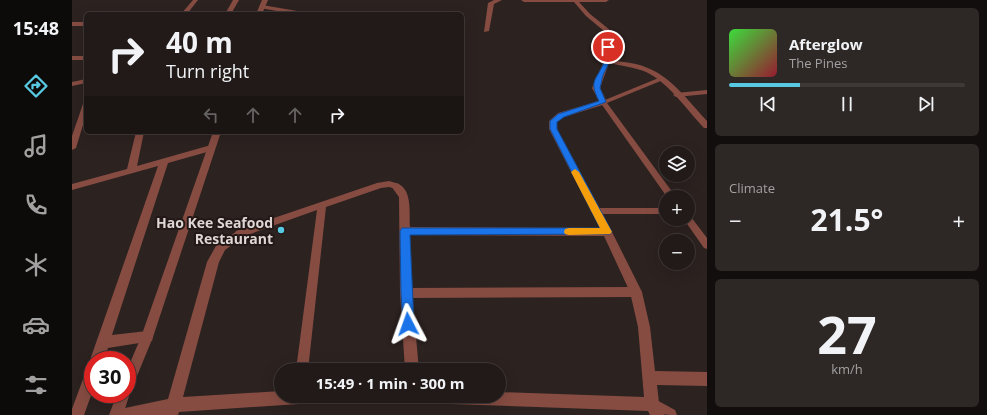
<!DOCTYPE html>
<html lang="en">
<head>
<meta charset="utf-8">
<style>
  :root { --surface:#211a18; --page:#2d2725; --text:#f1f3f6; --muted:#a2a1a2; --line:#3e3837; --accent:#58c9e3 }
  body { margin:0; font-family:"Open Sans",sans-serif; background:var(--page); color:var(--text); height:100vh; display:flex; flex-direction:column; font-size:15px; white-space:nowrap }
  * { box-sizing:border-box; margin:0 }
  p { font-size:13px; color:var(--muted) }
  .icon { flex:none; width:22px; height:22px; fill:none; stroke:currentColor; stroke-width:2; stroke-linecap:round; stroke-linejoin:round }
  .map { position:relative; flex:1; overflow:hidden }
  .side { display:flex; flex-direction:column; gap:8px; padding:8px; background:#120e0d; width:280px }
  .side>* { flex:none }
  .top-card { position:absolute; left:12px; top:12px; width:380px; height:122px; border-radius:6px; box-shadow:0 4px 16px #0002,0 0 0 1px var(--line); background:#211a18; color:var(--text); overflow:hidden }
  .fabs { position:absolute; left:587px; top:146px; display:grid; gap:8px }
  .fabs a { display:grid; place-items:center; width:36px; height:36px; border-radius:50%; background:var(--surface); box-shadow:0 4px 16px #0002,0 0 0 1px var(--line); font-size:20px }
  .speed { position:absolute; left:12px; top:351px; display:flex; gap:8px; font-size:20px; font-weight:700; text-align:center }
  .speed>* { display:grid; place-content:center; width:52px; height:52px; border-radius:50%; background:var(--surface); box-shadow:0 4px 16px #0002,0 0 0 1px var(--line); line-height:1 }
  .speed .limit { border:6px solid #d22; background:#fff; color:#111 }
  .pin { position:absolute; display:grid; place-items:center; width:34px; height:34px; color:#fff; margin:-17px; border:2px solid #fff; border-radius:50%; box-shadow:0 1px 4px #0007 }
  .me { position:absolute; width:44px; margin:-22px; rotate:356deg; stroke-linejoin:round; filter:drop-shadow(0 0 3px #0008) }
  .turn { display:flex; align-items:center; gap:14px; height:84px; padding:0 16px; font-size:18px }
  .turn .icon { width:52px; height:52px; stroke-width:2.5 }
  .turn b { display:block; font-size:28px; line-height:34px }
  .lanes { display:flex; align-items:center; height:38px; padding:0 16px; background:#0003; justify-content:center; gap:20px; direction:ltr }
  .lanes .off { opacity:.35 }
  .big { font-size:30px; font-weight:700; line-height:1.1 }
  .side .tile { flex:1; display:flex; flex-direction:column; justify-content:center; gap:6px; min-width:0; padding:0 14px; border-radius:6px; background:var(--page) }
  .side .dial { align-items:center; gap:0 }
  .dial b { font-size:52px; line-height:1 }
  .song { display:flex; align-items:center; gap:12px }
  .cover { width:48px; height:48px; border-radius:6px; background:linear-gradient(135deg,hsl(120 70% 55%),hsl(350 70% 35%)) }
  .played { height:4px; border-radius:2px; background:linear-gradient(90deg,var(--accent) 30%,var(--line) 30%) }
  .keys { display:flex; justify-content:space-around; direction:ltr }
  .heat { display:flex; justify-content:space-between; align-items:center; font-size:22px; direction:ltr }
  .trip { position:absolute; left:202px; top:363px; width:232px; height:40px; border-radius:20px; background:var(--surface); box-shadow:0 4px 16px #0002,0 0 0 1px var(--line); font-weight:700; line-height:40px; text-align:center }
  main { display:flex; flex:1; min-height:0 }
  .tabs { display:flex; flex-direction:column; width:72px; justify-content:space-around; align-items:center; background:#0d0a0a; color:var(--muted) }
  .tabs .icon { width:28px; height:28px }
  .tabs .on { color:var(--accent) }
  .tabs b { font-size:18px; color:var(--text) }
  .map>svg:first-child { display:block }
</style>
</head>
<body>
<main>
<nav class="tabs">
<b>15:48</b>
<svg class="icon on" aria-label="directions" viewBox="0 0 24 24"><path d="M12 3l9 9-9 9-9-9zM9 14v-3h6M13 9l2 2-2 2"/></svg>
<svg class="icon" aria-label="music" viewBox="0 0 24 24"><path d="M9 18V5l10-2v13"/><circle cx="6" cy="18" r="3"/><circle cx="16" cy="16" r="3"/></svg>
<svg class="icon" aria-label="phone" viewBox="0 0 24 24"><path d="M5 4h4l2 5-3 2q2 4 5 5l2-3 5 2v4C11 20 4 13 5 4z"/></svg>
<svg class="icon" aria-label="climate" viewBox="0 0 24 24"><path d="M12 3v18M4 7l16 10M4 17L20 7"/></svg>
<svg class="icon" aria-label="car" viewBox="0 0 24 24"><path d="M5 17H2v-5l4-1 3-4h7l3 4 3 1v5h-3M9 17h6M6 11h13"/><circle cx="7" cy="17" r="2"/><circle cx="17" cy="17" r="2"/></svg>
<svg class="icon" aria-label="filters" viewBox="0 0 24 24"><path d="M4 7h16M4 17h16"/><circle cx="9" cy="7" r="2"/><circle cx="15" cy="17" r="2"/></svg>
</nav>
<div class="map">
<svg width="635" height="415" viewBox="0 0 635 415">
  <rect width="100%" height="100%" fill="#2c2220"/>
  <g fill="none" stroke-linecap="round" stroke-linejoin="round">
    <!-- service -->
    <path fill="#864c42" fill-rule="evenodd" d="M 121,0 L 126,0 L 115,14 L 109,14 Z
      M 190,5 L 231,12 L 234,14 L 222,14 L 188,8 L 187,7 Z
      M 589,77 L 592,79 L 591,80 L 535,103 L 604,197 L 595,197 L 528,102 Z
      M 635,90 L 635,94 L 604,97 L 601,95 L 604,93 Z
      M 14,102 L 14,115 L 4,148 L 0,150 L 0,136 L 11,104 Z
      M 317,181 L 327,184 L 328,186 L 324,189 L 317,187 L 309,188 L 254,207 L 236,370 L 224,370 L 245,210 L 167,238 L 164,237 L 162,234 L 164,231 L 305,183 Z
      M 523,208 L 594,208 L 594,214 L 523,214 L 518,211 Z
      M 616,216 L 619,217 L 635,238 L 635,249 L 632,248 L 613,221 L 611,219 L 616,219 Z
      M 564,287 L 568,289 L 569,292 L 568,295 L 564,297 L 334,298 L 330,296 L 329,293 L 330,290 L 334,288 Z
      M 581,398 L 603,410 L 605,415 C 593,415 580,415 575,404 L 576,399 Z"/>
    <!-- minor -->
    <path fill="#864c42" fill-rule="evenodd" d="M 161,0 L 167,0 L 159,14 L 153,14 Z
      M 422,0 L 430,0 L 422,4 L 417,31 L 412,32 L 416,3 Z
      M 449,0 L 537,0 L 534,2 L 507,2 L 518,14 L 538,30 L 540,36 L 538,60 C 552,62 566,63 578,69 C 601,79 618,103 635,121 L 635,128 L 632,128 C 614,109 597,83 574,72 C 562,67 549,66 537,63 L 528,88 L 535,102 L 534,104 L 492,117 L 485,122 L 485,129 L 540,232 L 570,292 L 578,327 L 583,371 L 635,372 L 635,386 L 585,385 L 587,403 L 592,415 L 578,415 L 576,411 L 351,403 L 346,401 L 344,396 L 427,396 L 427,392 L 572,397 L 566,327 L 558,292 L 532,236 L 338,235 L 340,293 L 347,370 L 333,370 L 328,293 L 327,197 L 319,186 L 321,184 L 324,183 C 341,188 337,213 338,227 L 528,228 L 477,129 L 477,121 L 486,113 L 527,101 L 520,88 L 532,61 L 534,36 L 532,31 L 514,16 L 502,2 L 452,2 Z
      M 0,22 L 14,22 L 14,26 L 0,26 Z
      M 0,56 L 14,56 L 14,60 L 0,60 Z
      M 14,79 L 14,83 L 0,86 L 0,82 Z
      M 64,132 L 72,132 L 65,166 L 139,145 L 143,148 L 142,150 L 96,163 L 40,335 L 75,331 L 80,333 L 81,337 L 80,341 L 36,348 L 32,360 L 21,360 L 21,390 L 12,415 L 0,415 L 0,409 L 14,371 L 16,366 L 20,365 L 18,360 L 86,166 L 0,190 L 0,184 L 55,169 Z
      M 167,230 L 171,231 L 172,234 L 171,237 L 153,250 L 147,262 L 111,397 L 209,391 L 209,396 L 330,396 L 328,401 L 323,403 L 227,404 L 107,412 L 106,415 L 46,415 L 48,410 L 53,408 L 96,399 L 135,262 L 145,244 Z"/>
    <!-- tertiary -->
    <path fill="#864c42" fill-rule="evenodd" d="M 190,0 L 196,0 L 190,14 L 184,14 Z
      M 141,132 L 149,132 L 81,337 L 58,393 L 51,415 L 37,415 L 45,394 L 55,394 L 55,370 L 69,337 Z"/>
  </g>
  <!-- route -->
  <path fill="#1a73e8" stroke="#114b97" d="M 534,46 L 539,47 L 538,61 L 531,75 L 528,88 L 534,102 L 492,117 L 485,122 L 485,129 L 540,232 L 538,234 L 338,235 L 342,324 L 341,328 L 336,329 L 332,328 L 331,324 L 329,293 L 328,231 L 330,228 L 528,228 L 478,129 L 478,121 L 486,114 L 527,101 C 516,79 525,81 532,62 C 533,57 532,51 534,46 Z"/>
  <!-- slow -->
  <path fill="#f59e0b" d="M 503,169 L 507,172 L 540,232 L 538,234 L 497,235 L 493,234 L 492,232 L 493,229 L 497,228 L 528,228 L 499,172 Z"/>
  <!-- markers -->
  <circle fill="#58c9e3" stroke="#231816" stroke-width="1.5" cx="209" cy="230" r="4"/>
  <g text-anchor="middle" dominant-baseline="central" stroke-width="4" stroke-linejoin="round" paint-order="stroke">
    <!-- poi labels -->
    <g font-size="14" font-weight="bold" fill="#ded7d5" stroke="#231816" text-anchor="end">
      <text x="201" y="222">Hao Kee Seafood<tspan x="201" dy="16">Restaurant</tspan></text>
    </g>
  </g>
</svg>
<div class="fabs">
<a><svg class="icon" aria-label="layers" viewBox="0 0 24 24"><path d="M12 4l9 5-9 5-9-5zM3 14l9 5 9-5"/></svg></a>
<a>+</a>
<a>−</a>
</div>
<div class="speed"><div class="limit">30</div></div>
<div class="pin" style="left:536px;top:47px;background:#d93025"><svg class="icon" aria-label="arrive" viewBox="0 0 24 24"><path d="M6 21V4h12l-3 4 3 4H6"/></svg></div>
<svg class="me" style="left:336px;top:324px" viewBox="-20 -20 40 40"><path d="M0-17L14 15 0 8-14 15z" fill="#1a73e8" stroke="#fff" stroke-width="4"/></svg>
<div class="trip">15:49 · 1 min · 300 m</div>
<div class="top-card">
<div class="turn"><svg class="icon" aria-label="right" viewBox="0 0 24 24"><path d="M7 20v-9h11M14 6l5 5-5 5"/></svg><div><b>40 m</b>Turn right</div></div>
<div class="lanes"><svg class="icon off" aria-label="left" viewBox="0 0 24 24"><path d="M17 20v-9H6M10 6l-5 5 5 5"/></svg><svg class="icon off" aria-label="ahead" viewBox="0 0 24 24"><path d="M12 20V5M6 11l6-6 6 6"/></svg><svg class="icon off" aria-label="ahead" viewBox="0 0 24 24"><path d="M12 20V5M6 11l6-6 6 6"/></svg><svg class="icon" aria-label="right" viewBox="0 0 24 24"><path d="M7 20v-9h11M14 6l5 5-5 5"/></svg></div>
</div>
</div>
<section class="side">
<div class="tile">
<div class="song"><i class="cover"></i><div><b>Afterglow</b><p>The Pines</p></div></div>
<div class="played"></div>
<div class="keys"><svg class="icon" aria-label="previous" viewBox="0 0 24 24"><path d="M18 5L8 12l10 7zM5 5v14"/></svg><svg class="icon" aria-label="pause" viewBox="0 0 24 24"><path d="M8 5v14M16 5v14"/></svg><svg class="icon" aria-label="next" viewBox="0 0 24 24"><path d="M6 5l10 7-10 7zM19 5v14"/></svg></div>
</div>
<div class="tile"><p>Climate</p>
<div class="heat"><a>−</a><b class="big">21.5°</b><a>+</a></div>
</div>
<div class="tile dial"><b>27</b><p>km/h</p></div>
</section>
</main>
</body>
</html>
